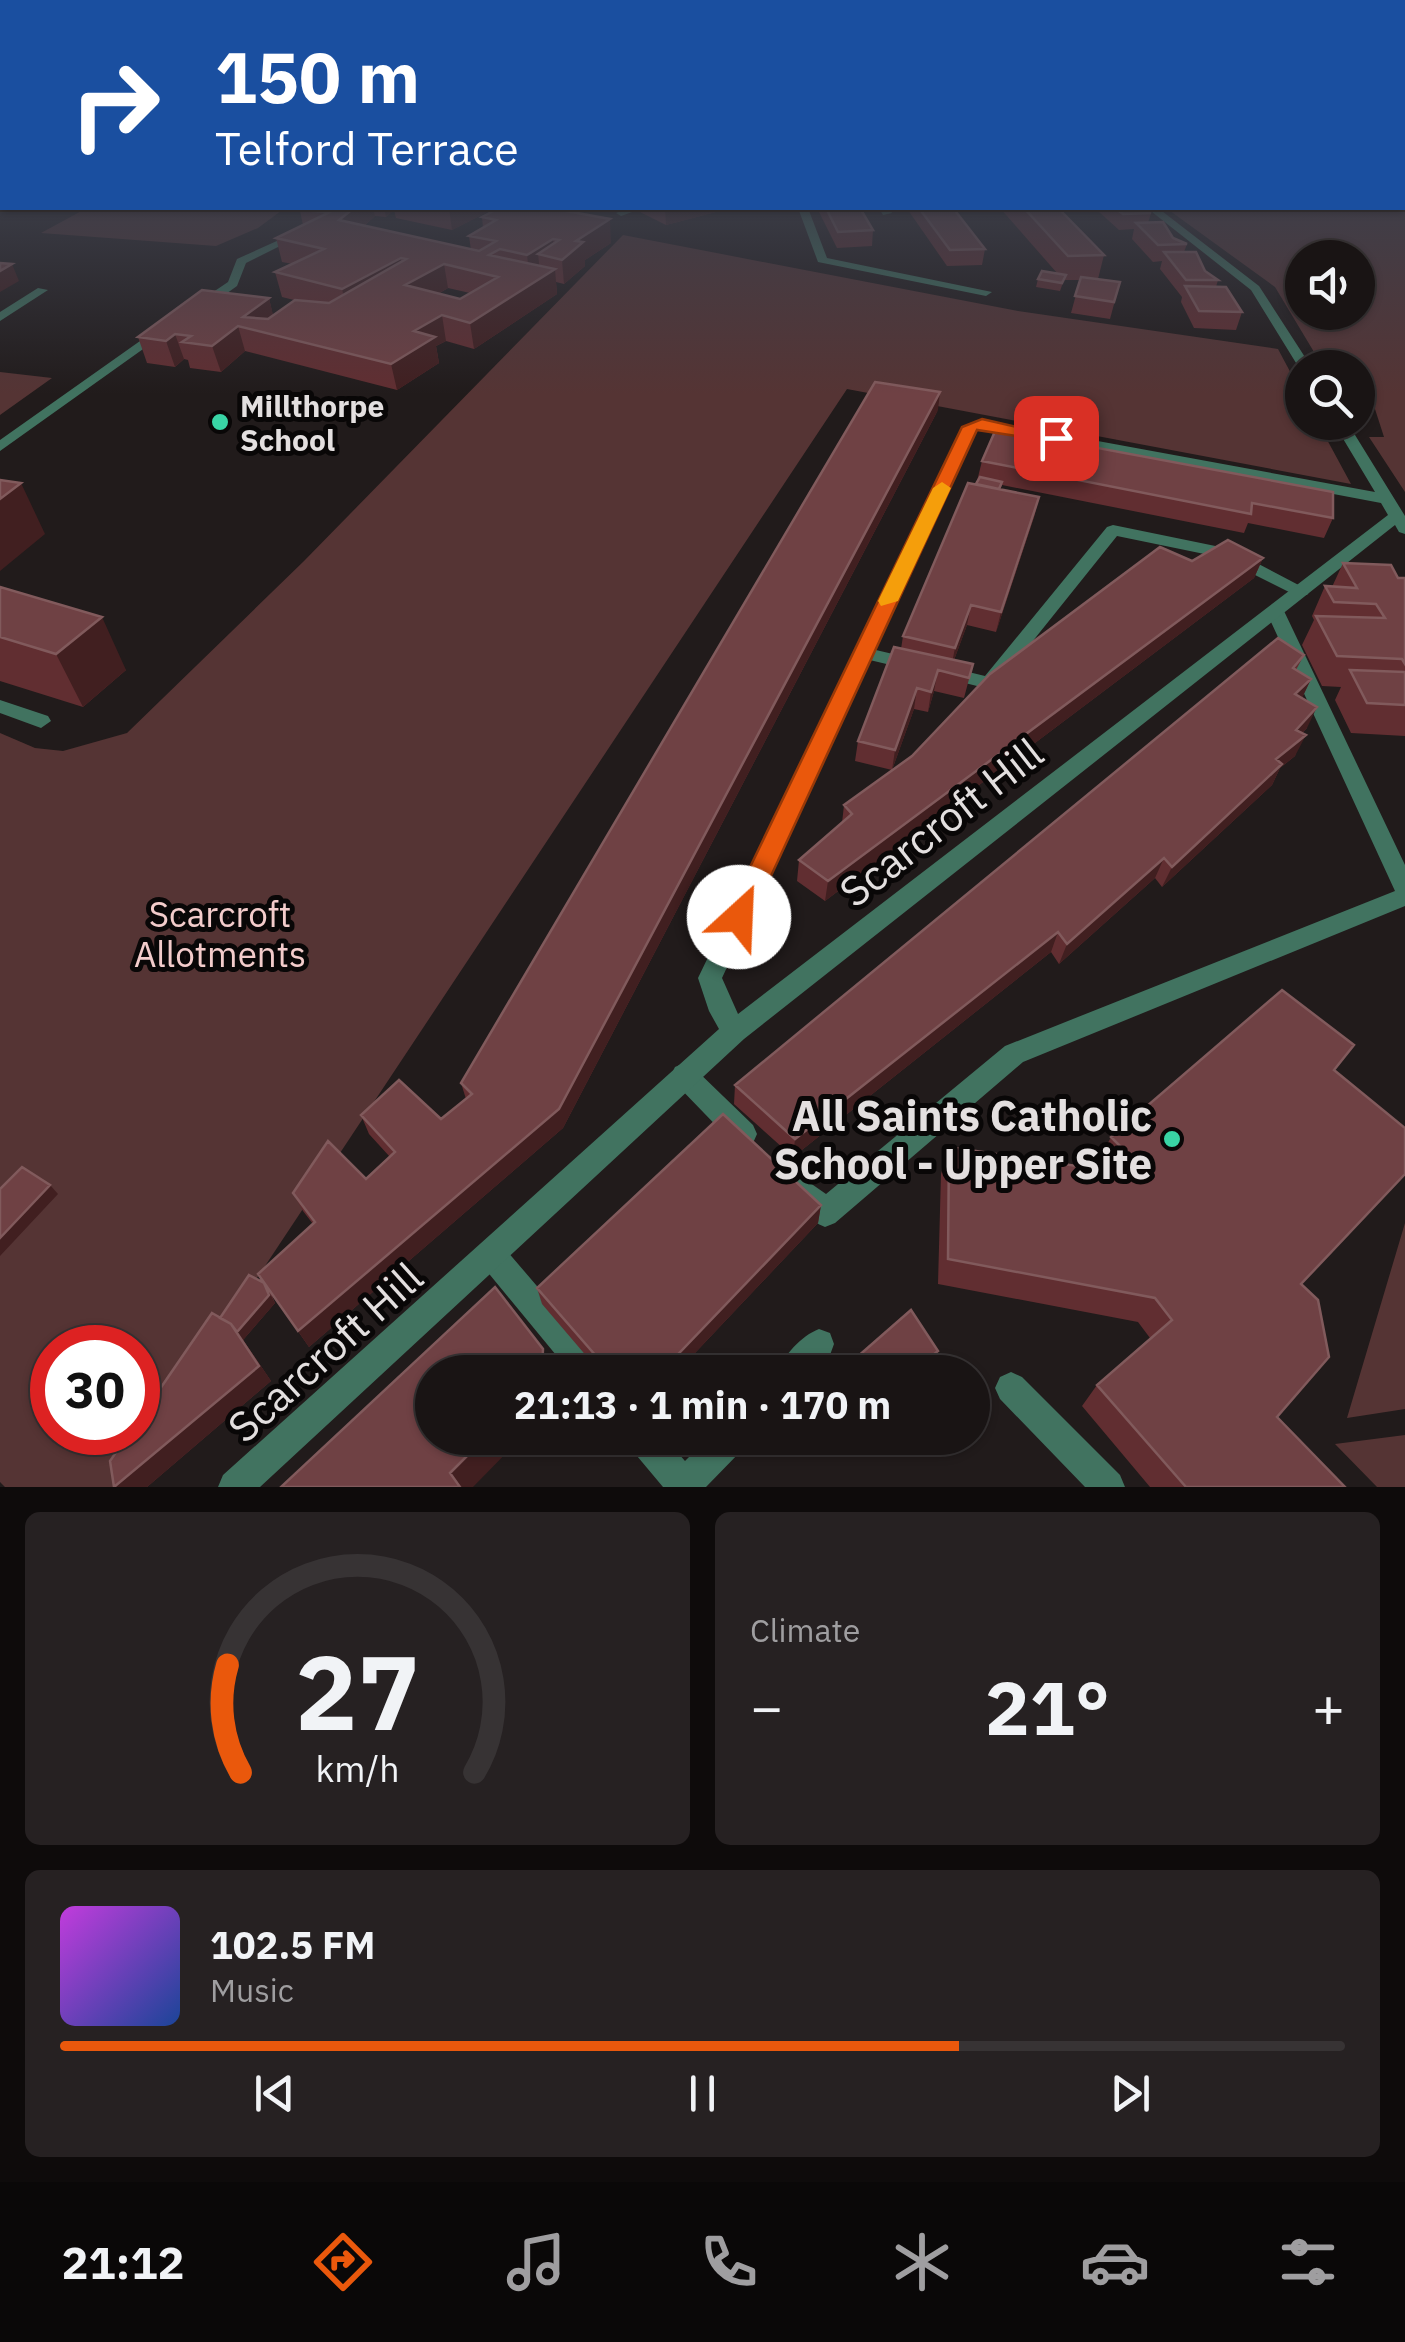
<!DOCTYPE html>
<html lang="en">
<head>
<meta charset="utf-8">
<style>
  :root { --surface:#191414; --page:#262122; --text:#f1f3f6; --muted:#9f9ea0; --line:#373334; --accent:#ea580c }
  body { margin:0; font-family:"IBM Plex Sans",sans-serif; background:var(--page); color:var(--text); height:100vh; display:flex; flex-direction:column; font-size:38px; white-space:nowrap }
  * { box-sizing:border-box; margin:0 }
  p { font-size:32px; color:var(--muted) }
  .icon { flex:none; width:55px; height:55px; fill:none; stroke:currentColor; stroke-width:2; stroke-linecap:round; stroke-linejoin:round }
  .map { position:relative; height:1487px; overflow:hidden }
  .panel { display:flex; flex-direction:column; gap:25px; padding:25px; background:#0e0b0b; flex:1 }
  .panel>* { flex:none }
  .banner { position:absolute; left:0px; top:0px; width:1405px; height:210px; box-shadow:0 2px 8px #0004,0 0 0 2px var(--line); background:#1a4fa0; color:#fff; overflow:hidden }
  .fabs { position:absolute; left:1285px; top:240px; display:grid; gap:20px }
  .fabs a { display:grid; place-items:center; width:90px; height:90px; border-radius:50%; background:var(--surface); box-shadow:0 2px 8px #0004,0 0 0 2px var(--line); font-size:50px }
  .speed { position:absolute; left:30px; top:1325px; display:flex; gap:20px; font-size:50px; font-weight:700; text-align:center }
  .speed>* { display:grid; place-content:center; width:130px; height:130px; border-radius:50%; background:var(--surface); box-shadow:0 2px 8px #0004,0 0 0 2px var(--line); line-height:1 }
  .speed .limit { border:15px solid #d22; background:#fff; color:#111 }
  .pin { position:absolute; display:grid; place-items:center; width:85px; height:85px; color:#fff; margin:-42px; border-radius:20px; box-shadow:0 5px 15px #0006 }
  .me { position:absolute; width:110px; margin:-55px; rotate:25deg; stroke-linejoin:round; filter:drop-shadow(0 0 8px #0008) }
  .turn { display:flex; align-items:center; gap:35px; height:210px; padding:0 50px; font-size:45px }
  .turn .icon { width:130px; height:130px; stroke-width:2.5 }
  .turn b { display:block; font-size:70px; line-height:85px }
  .big { font-size:75px; font-weight:700; line-height:1.1 }
  .panel .tile { flex:1; display:flex; flex-direction:column; justify-content:center; gap:15px; min-width:0; padding:0 35px; border-radius:15px; background:var(--page) }
  .panel .dial { align-items:center; gap:0 }
  .dial svg { height:260px; overflow:visible; fill:none; stroke:var(--line); stroke-width:7; stroke-linecap:round; text-anchor:middle }
  .dial text { fill:var(--text); stroke:none }
  .song { display:flex; align-items:center; gap:30px }
  .cover { width:120px; height:120px; border-radius:15px; background:linear-gradient(135deg,hsl(290 70% 55%),hsl(220 70% 35%)) }
  .played { height:10px; border-radius:5px; background:linear-gradient(90deg,var(--accent) 70%,var(--line) 70%) }
  .keys { display:flex; justify-content:space-around; direction:ltr }
  .heat { display:flex; justify-content:space-between; align-items:center; font-size:55px; direction:ltr }
  .panel .tiles { flex:1; display:grid; gap:25px; grid-template-columns:1fr 1fr }
  .tile:last-child { grid-column:span 2 }
  .trip { position:absolute; left:415px; top:1355px; width:575px; height:100px; border-radius:50px; background:var(--surface); box-shadow:0 2px 8px #0004,0 0 0 2px var(--line); font-weight:700; line-height:100px; text-align:center }
  .menu { display:flex; height:160px; justify-content:space-around; align-items:center; background:#0a0808; color:var(--muted) }
  .menu .icon { width:70px; height:70px }
  .menu .current { color:var(--accent) }
  .menu b { font-size:45px; color:var(--text) }
  .map>svg:first-child { display:block }
</style>
</head>
<body>
<div class="map">
<svg width="1405" height="1487" viewBox="0 0 1405 1487">
  <rect width="100%" height="100%" fill="#211b1b"/>
  <!-- green -->
  <path fill="#553434" fill-rule="evenodd" d="M 1403,186 L 1405,186 L 1405,492 L 1369,437 L 1384,437 L 1374,406 L 1358,404 L 1358,368 L 1323,367 L 1275,287 L 1166,208 L 1402,208 ZM 1302,258 L 1358,258 L 1358,312 L 1302,312 Z
    M 87,208 L 285,208 L 258,228 L 216,246 L 41,233 Z
    M 623,235 L 1018,311 L 1278,349 L 1302,394 L 1302,422 L 1318,423 L 1351,484 L 847,389 L 127,1474 L 129,1487 L 5,1487 L 0,1482 L 0,733 L 35,748 L 63,751 L 127,733 L 304,561 ZM 52,1348 L 138,1348 L 138,1432 L 52,1432 Z
    M 0,372 L 52,378 L 0,415 Z
    M 1405,1223 L 1405,1409 L 1347,1418 Z
    M 1405,1435 L 1405,1487 L 1377,1487 L 1335,1444 Z"/>
  <g fill="none" stroke-linecap="round" stroke-linejoin="round">
    <!-- service -->
    <path fill="#417360" fill-rule="evenodd" d="M 629,208 L 643,208 L 621,216 L 616,213 Z
      M 798,208 L 808,208 L 827,258 L 992,292 L 986,296 L 818,262 Z
      M 279,240 L 288,242 L 246,263 L 237,286 L 202,311 L 194,311 L 194,305 L 228,282 L 237,259 Z
      M 38,288 L 48,290 L 0,321 L 0,312 Z
      M 157,329 L 167,332 L 0,451 L 0,440 Z
      M 1113,525 L 1230,549 L 1310,591 L 1307,595 L 1295,595 L 1219,557 L 1117,536 L 996,687 L 989,689 L 937,676 L 935,672 L 944,666 L 985,676 L 1107,527 Z
      M 1275,606 L 1284,611 L 1405,865 L 1405,906 L 1023,1062 L 835,1223 L 825,1227 C 810,1221 795,1207 789,1192 L 793,1182 L 803,1178 L 826,1194 L 1005,1046 L 1395,891 L 1266,611 Z
      M 863,647 L 923,661 L 925,665 L 916,671 L 857,657 L 854,653 Z
      M 0,700 L 48,716 L 51,721 L 41,728 L 0,713 Z
      M 684,1063 L 693,1067 L 753,1125 L 757,1134 L 753,1143 L 743,1147 L 733,1143 L 675,1083 L 671,1075 L 675,1067 Z
      M 491,1239 L 501,1244 L 601,1361 L 605,1372 L 570,1372 L 481,1264 L 476,1254 L 481,1244 Z
      M 819,1329 L 830,1333 L 834,1344 L 830,1355 L 814,1372 L 778,1372 C 784,1355 801,1336 819,1329 Z
      M 628,1438 L 665,1438 L 685,1461 L 708,1438 L 746,1438 L 742,1450 L 706,1487 L 663,1487 L 632,1450 Z"/>
    <!-- minor -->
    <path fill="#417360" fill-rule="evenodd" d="M 879,208 L 889,208 L 892,213 L 883,215 Z
      M 1147,208 L 1158,208 L 1259,286 L 1312,368 L 1302,368 L 1301,371 L 1251,290 Z
      M 983,420 L 1375,492 L 1333,422 L 1347,422 L 1405,516 L 1405,534 L 1399,532 L 1395,525 L 744,1039 L 260,1487 L 218,1487 L 223,1475 L 719,1029 L 709,1011 L 698,978 L 964,427 ZM 983,428 L 1381,503 L 1388,515 L 738,1014 L 722,978 L 977,430 Z
      M 1011,1372 L 1022,1377 L 1120,1475 L 1125,1487 L 1085,1487 L 1000,1399 L 995,1388 L 1000,1377 Z"/>
  </g>
  <!-- wall -->
  <path fill="#612e31" fill-rule="evenodd" d="M 295,208 L 495,208 L 452,230 L 396,218 L 394,210 L 386,217 L 375,216 L 364,226 L 471,250 L 469,236 L 483,228 L 482,217 L 611,243 L 585,260 L 585,266 L 564,284 L 556,282 L 557,294 L 474,349 L 446,341 L 436,346 L 439,363 L 397,390 L 245,351 L 221,372 L 190,368 L 188,360 L 184,359 L 175,367 L 147,363 L 138,337 L 269,298 L 273,316 L 294,300 L 282,297 L 275,272 L 293,264 L 282,262 L 276,238 L 303,225 L 300,211 L 295,211 ZM 448,288 L 470,293 L 460,299 L 438,294 Z
    M 640,208 L 731,208 L 666,225 L 640,212 Z
    M 820,208 L 860,208 L 873,230 L 872,246 L 837,248 L 819,212 Z
    M 909,208 L 953,208 L 985,249 L 982,265 L 947,266 L 908,210 Z
    M 1000,208 L 1058,208 L 1104,255 L 1098,279 L 1120,282 L 1110,319 L 1071,313 L 1080,280 L 1064,280 L 1060,291 L 1036,287 L 1038,279 L 1057,273 Z
    M 1098,208 L 1137,208 L 1151,213 L 1148,223 L 1173,238 L 1187,244 L 1184,252 L 1205,271 L 1218,280 L 1216,287 L 1242,312 L 1236,330 L 1194,328 L 1181,302 L 1182,297 L 1160,269 L 1162,261 L 1153,262 L 1132,239 L 1134,229 L 1119,230 L 1098,211 Z
    M 938,410 L 563,1128 L 309,1347 L 270,1291 L 275,1303 L 243,1340 L 271,1381 L 147,1487 L 114,1487 L 220,1318 L 264,1283 L 313,1224 L 303,1211 L 293,1193 L 366,1179 L 390,1157 L 369,1134 L 361,1115 L 441,1119 L 466,1099 L 461,1083 Z
    M 996,429 L 1333,518 L 1324,538 L 1248,523 L 1244,533 L 1002,485 L 1000,490 L 1039,497 L 1034,517 L 996,632 L 967,625 L 954,660 L 973,664 L 964,698 L 934,691 L 928,712 L 914,709 L 892,770 L 1192,561 L 1263,558 L 1254,578 L 825,901 L 797,881 L 799,860 L 842,823 L 844,805 L 892,770 L 855,761 L 858,741 L 901,649 L 903,636 L 976,485 L 982,461 Z
    M 1343,563 L 1398,578 L 1405,578 L 1405,736 L 1351,733 L 1335,700 L 1341,687 L 1322,686 L 1302,645 L 1314,620 L 1312,616 L 1325,586 L 1332,587 Z
    M 0,587 L 126,670 L 83,707 L 0,681 Z
    M 1304,655 L 1296,670 L 1311,679 L 1302,698 L 1307,728 L 1302,733 L 1295,756 L 1280,768 L 1272,785 L 1162,887 L 1155,878 L 1059,964 L 1051,952 L 793,1157 L 734,1104 L 735,1085 Z
    M 1335,1071 L 1301,1285 L 1277,1417 L 1345,1487 L 1150,1487 L 1082,1406 L 1097,1385 L 1150,1338 L 1138,1322 L 938,1284 L 941,1174 L 949,1147 L 1102,1170 L 1097,1164 L 1111,1137 Z
    M 821,1205 L 818,1223 L 677,1372 L 600,1372 L 542,1304 L 537,1288 Z"/>
  <!-- shaded-wall -->
  <path fill="#411f20" d="M 0,195 L 2,201 L 2,208 L 5,208 L 0,210 Z
    M 354,208 L 373,208 L 375,216 L 344,243 L 339,220 Z
    M 384,208 L 394,208 L 394,210 L 386,217 Z
    M 449,208 L 495,208 L 452,230 Z
    M 665,208 L 731,208 L 666,225 Z
    M 610,219 L 611,243 L 585,260 L 585,266 L 564,284 L 562,260 L 576,241 Z
    M 553,239 L 555,258 L 538,254 L 540,272 L 530,279 L 527,255 Z
    M 401,258 L 405,282 L 348,314 L 342,289 Z
    M 12,264 L 19,281 L 0,292 L 0,271 Z
    M 444,264 L 448,288 L 409,310 L 405,285 Z
    M 555,269 L 557,294 L 474,349 L 470,323 Z
    M 269,298 L 275,323 L 243,317 Z
    M 442,315 L 446,341 L 436,346 L 439,363 L 397,390 L 391,364 L 414,331 Z
    M 238,326 L 245,351 L 221,372 L 212,346 Z
    M 175,334 L 184,359 L 175,367 L 166,341 Z
    M 940,392 L 938,410 L 563,1128 L 309,1347 L 298,1331 L 559,1109 Z
    M 21,483 L 45,534 L 0,571 L 0,499 Z
    M 1039,497 L 1034,517 L 996,632 L 1001,612 Z
    M 1263,558 L 1254,578 L 825,901 L 828,881 Z
    M 971,605 L 967,625 L 951,668 L 955,648 Z
    M 102,617 L 126,670 L 83,707 L 56,654 Z
    M 938,670 L 934,691 L 928,712 L 931,692 Z
    M 1311,679 L 1301,700 L 1295,694 Z
    M 917,688 L 914,709 L 892,770 L 895,750 Z
    M 1317,707 L 1307,728 L 1285,750 L 1296,730 Z
    M 1306,735 L 1295,756 L 1280,768 L 1272,785 L 1162,887 L 1172,867 L 1276,759 Z
    M 1164,858 L 1155,878 L 1059,964 L 1067,944 Z
    M 1058,932 L 1051,952 L 793,1157 L 795,1139 Z
    M 50,1185 L 58,1194 L 0,1256 L 0,1238 Z
    M 821,1205 L 818,1223 L 677,1372 L 661,1372 Z
    M 264,1283 L 275,1303 L 243,1340 L 271,1381 L 147,1487 L 116,1487 L 231,1324 Z
    M 543,1349 L 549,1372 L 542,1372 Z
    M 938,1351 L 934,1359 L 918,1372 L 912,1372 Z
    M 485,1438 L 521,1438 L 473,1487 L 458,1487 L 450,1473 Z"/>
  <!-- building -->
  <path fill="#6f4144" stroke="#815a5c" stroke-width="2.5" fill-rule="evenodd" d="M 303,208 L 354,208 L 339,220 L 479,251 L 496,241 L 469,236 L 496,220 L 482,217 L 499,208 L 512,211 L 519,208 L 550,208 L 610,219 L 576,241 L 583,242 L 562,260 L 538,254 L 559,240 L 553,239 L 527,255 L 500,249 L 489,255 L 555,269 L 470,323 L 442,315 L 414,331 L 435,337 L 391,364 L 238,326 L 212,346 L 182,342 L 191,336 L 175,334 L 166,341 L 138,337 L 202,290 L 269,298 L 243,317 L 268,319 L 295,300 L 329,303 L 406,259 L 401,258 L 342,289 L 275,272 L 324,249 L 276,238 L 330,212 L 300,210 ZM 444,264 L 498,277 L 460,299 L 405,285 Z
    M 826,208 L 860,208 L 873,230 L 838,232 Z
    M 919,208 L 953,208 L 985,249 L 950,250 Z
    M 1024,208 L 1058,208 L 1104,255 L 1068,256 Z
    M 1115,208 L 1137,208 L 1151,213 L 1123,214 Z
    M 1163,222 L 1173,238 L 1187,244 L 1158,245 L 1136,223 Z
    M 1164,252 L 1196,252 L 1205,271 L 1218,280 L 1186,280 Z
    M 0,263 L 12,264 L 0,271 Z
    M 1042,271 L 1066,275 L 1062,283 L 1038,279 Z
    M 1081,277 L 1120,282 L 1114,302 L 1075,296 Z
    M 1185,286 L 1226,287 L 1242,312 L 1199,311 Z
    M 875,382 L 940,392 L 559,1109 L 298,1331 L 258,1274 L 315,1222 L 293,1193 L 328,1141 L 366,1179 L 395,1152 L 361,1115 L 399,1080 L 441,1119 L 472,1094 L 461,1083 Z
    M 996,429 L 1333,492 L 1333,518 L 1252,503 L 1251,514 L 982,461 Z
    M 980,477 L 1002,482 L 999,489 L 976,484 Z
    M 0,480 L 21,483 L 0,499 Z
    M 968,483 L 1039,497 L 1001,612 L 971,605 L 955,648 L 903,636 Z
    M 1228,540 L 1263,558 L 828,881 L 799,860 L 852,814 L 844,805 L 912,756 L 990,674 L 1160,547 L 1192,561 Z
    M 1343,563 L 1391,565 L 1398,578 L 1405,578 L 1405,664 L 1402,659 L 1337,656 L 1316,616 L 1385,618 L 1376,604 L 1334,602 L 1325,586 L 1357,588 Z
    M 0,587 L 102,617 L 56,654 L 0,637 Z
    M 1278,638 L 1304,655 L 1293,668 L 1311,679 L 1295,694 L 1317,707 L 1296,730 L 1306,735 L 1276,759 L 1282,764 L 1172,867 L 1164,858 L 1067,944 L 1058,932 L 795,1139 L 735,1085 Z
    M 894,647 L 973,664 L 969,678 L 938,670 L 931,692 L 917,688 L 895,750 L 858,741 Z
    M 1350,670 L 1405,672 L 1405,705 L 1367,703 Z
    M 1282,990 L 1354,1045 L 1334,1070 L 1405,1128 L 1405,1174 L 1301,1284 L 1318,1300 L 1329,1357 L 1277,1417 L 1345,1487 L 1186,1487 L 1097,1385 L 1172,1320 L 1155,1298 L 948,1259 L 949,1147 L 1151,1177 L 1111,1137 Z
    M 723,1114 L 821,1205 L 661,1372 L 610,1372 L 537,1288 Z
    M 22,1167 L 50,1185 L 0,1238 L 0,1189 Z
    M 249,1275 L 264,1283 L 269,1295 L 237,1332 L 231,1324 L 220,1318 Z
    M 495,1287 L 543,1349 L 542,1372 L 432,1372 L 432,1438 L 485,1438 L 450,1473 L 460,1487 L 281,1487 Z
    M 911,1310 L 938,1351 L 912,1372 L 840,1372 Z
    M 212,1313 L 231,1324 L 259,1366 L 114,1487 L 110,1461 L 130,1432 L 138,1432 L 138,1421 Z"/>
  <!-- sky -->
  <linearGradient id="sky" x2="0" y2="1"><stop stop-color="#120f0f"/><stop offset="0.47" stop-color="#3d3f4a"/><stop offset="1" stop-color="#3d3f4a" stop-opacity="0"/></linearGradient>
  <rect width="1405" height="394" fill="url(#sky)"/>
  <!-- route -->
  <path fill="#ea580c" stroke="#983908" stroke-width="2.5" d="M 982,419 L 1064,438 L 1056,442 L 977,430 L 752,917 L 748,924 L 729,924 L 726,917 L 962,427 Z"/>
  <!-- slow -->
  <path fill="#f59e0b" d="M 942,482 L 951,488 L 898,601 L 881,606 L 878,601 L 933,488 Z"/>
  <!-- markers -->
  <g fill="#39d4a5" stroke="#090707" stroke-width="4">
    <circle cx="220" cy="422" r="10"/>
    <circle cx="1172" cy="1139" r="10"/>
  </g>
  <g text-anchor="middle" dominant-baseline="central" stroke-width="10" stroke-linejoin="round" paint-order="stroke">
    <!-- far-poi labels -->
    <g font-size="30" font-weight="bold" fill="#e3dfdf" stroke="#090707" text-anchor="start">
      <text x="240" y="405">Millthorpe<tspan x="240" dy="34">School</tspan></text>
    </g>
    <!-- park labels -->
    <g font-size="35" fill="#f3cccb" stroke="#090707">
      <text x="220" y="914">Scarcroft<tspan x="220" dy="40">Allotments</tspan></text>
    </g>
    <!-- near-street labels -->
    <g font-size="42" fill="#e3dfdf" stroke="#090707">
      <text transform="translate(941 822) rotate(-38)">Scarcroft Hill</text>
      <text transform="translate(325 1352) rotate(-42)">Scarcroft Hill</text>
    </g>
    <!-- near-poi labels -->
    <g font-size="42" font-weight="bold" fill="#e3dfdf" stroke="#090707" text-anchor="end">
      <text x="1152" y="1115">All Saints Catholic<tspan x="1152" dy="48">School - Upper Site</tspan></text>
    </g>
  </g>
</svg>
<div class="fabs">
<a><svg class="icon" aria-label="sound" viewBox="0 0 24 24"><path d="M4 9h4l5-4v14l-5-4H4zM17 9q2 3 0 6"/></svg></a>
<a><svg class="icon" aria-label="search" viewBox="0 0 24 24"><circle cx="10" cy="10" r="6"/><path d="M15 15l6 6"/></svg></a>
</div>
<div class="speed"><div class="limit">30</div></div>
<div class="pin" style="left:1056px;top:438px;background:#d93025"><svg class="icon" aria-label="arrive" viewBox="0 0 24 24"><path d="M6 21V4h12l-3 4 3 4H6"/></svg></div>
<svg class="me" style="left:739px;top:917px" viewBox="-20 -20 40 40"><circle r="19" fill="#fff"/><path d="M0-13L10 11 0 6-10 11z" fill="#ea580c"/></svg>
<div class="trip">21:13 · 1 min · 170 m</div>
<div class="banner">
<div class="turn"><svg class="icon" aria-label="right" viewBox="0 0 24 24"><path d="M7 20v-9h11M14 6l5 5-5 5"/></svg><div><b>150 m</b>Telford Terrace</div></div>
</div>
</div>
<section class="panel">
<div class="tiles">
<div class="tile dial"><svg viewBox="0 0 100 80">
<path d="M14 69A42 42 0 1 1 86 69"/>
<path d="M14 69A42 42 0 0 1 10 36" stroke="#ea580c"/>
<text x="50" y="56" font-size="32" font-weight="700">27</text>
<text x="50" y="72" font-size="11">km/h</text>
</svg></div>
<div class="tile"><p>Climate</p>
<div class="heat"><a>−</a><b class="big">21°</b><a>+</a></div>
</div>
<div class="tile">
<div class="song"><i class="cover"></i><div><b>102.5 FM</b><p>Music</p></div></div>
<div class="played"></div>
<div class="keys"><svg class="icon" aria-label="previous" viewBox="0 0 24 24"><path d="M18 5L8 12l10 7zM5 5v14"/></svg><svg class="icon" aria-label="pause" viewBox="0 0 24 24"><path d="M8 5v14M16 5v14"/></svg><svg class="icon" aria-label="next" viewBox="0 0 24 24"><path d="M6 5l10 7-10 7zM19 5v14"/></svg></div>
</div>
</div>
</section>
<nav class="menu">
<b>21:12</b>
<svg class="icon current" aria-label="directions" viewBox="0 0 24 24"><path d="M12 3l9 9-9 9-9-9zM9 14v-3h6M13 9l2 2-2 2"/></svg>
<svg class="icon" aria-label="music" viewBox="0 0 24 24"><path d="M9 18V5l10-2v13"/><circle cx="6" cy="18" r="3"/><circle cx="16" cy="16" r="3"/></svg>
<svg class="icon" aria-label="phone" viewBox="0 0 24 24"><path d="M5 4h4l2 5-3 2q2 4 5 5l2-3 5 2v4C11 20 4 13 5 4z"/></svg>
<svg class="icon" aria-label="climate" viewBox="0 0 24 24"><path d="M12 3v18M4 7l16 10M4 17L20 7"/></svg>
<svg class="icon" aria-label="car" viewBox="0 0 24 24"><path d="M5 17H2v-5l4-1 3-4h7l3 4 3 1v5h-3M9 17h6M6 11h13"/><circle cx="7" cy="17" r="2"/><circle cx="17" cy="17" r="2"/></svg>
<svg class="icon" aria-label="filters" viewBox="0 0 24 24"><path d="M4 7h16M4 17h16"/><circle cx="9" cy="7" r="2"/><circle cx="15" cy="17" r="2"/></svg>
</nav>
</body>
</html>
